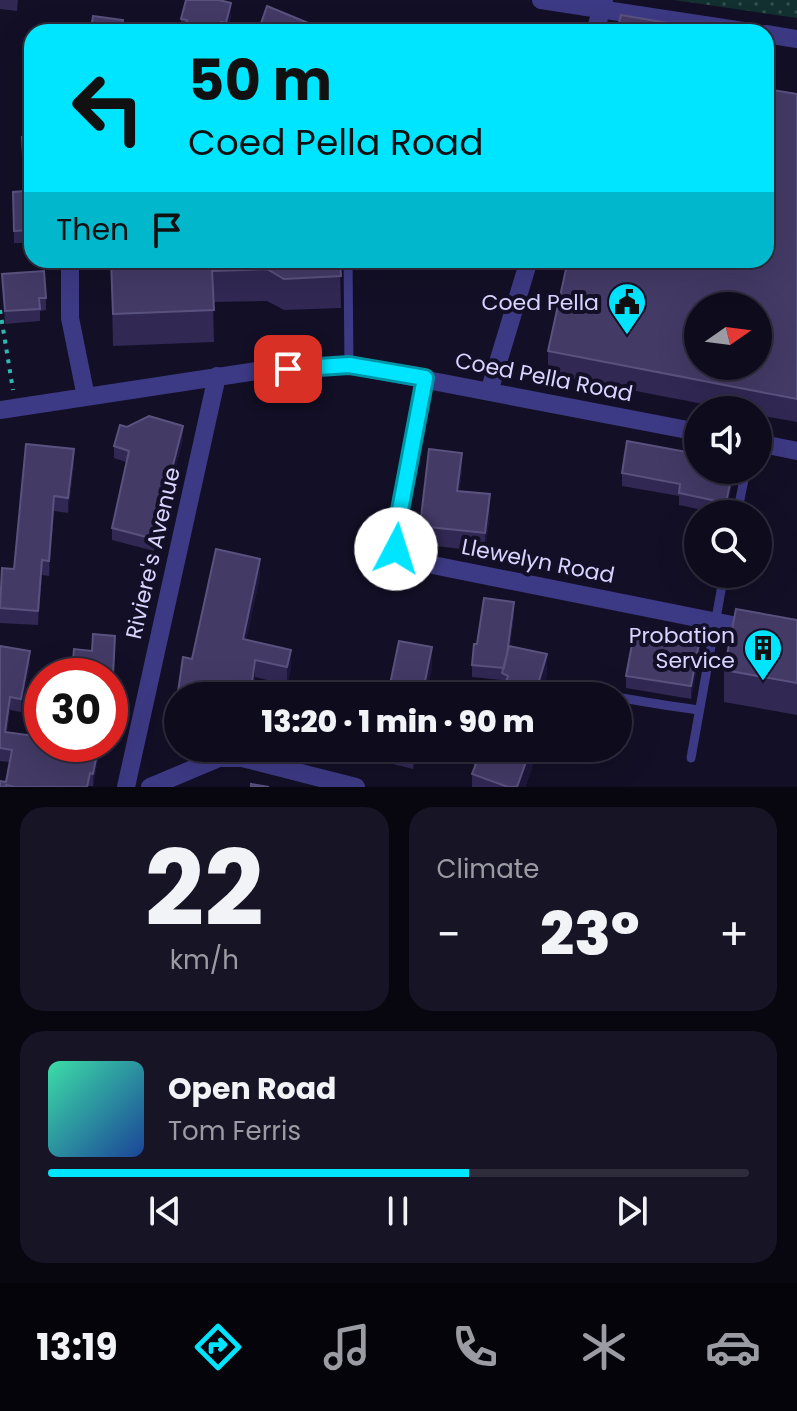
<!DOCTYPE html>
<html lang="en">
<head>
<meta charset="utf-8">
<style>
  :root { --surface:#0e0b1c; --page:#171425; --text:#f1f3f6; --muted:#9b9ba3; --line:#2e2b3b; --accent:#00e5ff }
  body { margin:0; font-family:Poppins,sans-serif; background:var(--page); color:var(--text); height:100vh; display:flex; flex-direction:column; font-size:30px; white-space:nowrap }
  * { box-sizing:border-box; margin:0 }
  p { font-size:26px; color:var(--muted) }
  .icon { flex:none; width:44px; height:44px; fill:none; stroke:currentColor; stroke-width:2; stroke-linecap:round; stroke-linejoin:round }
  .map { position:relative; height:787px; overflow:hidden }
  .side { display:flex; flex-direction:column; gap:20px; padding:20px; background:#08060f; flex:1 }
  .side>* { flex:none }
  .top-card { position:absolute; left:24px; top:24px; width:750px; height:244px; border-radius:24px; box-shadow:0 8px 32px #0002,0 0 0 2px var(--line); background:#00e5ff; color:#111; overflow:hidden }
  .needle { width:52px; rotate:76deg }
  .controls { position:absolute; left:684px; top:292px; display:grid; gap:16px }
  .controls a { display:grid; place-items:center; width:88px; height:88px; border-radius:50%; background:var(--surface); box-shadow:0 8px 32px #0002,0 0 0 2px var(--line); font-size:40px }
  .speed { position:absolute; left:24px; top:658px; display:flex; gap:16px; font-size:40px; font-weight:700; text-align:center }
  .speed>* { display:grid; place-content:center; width:104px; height:104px; border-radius:50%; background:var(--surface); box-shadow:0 8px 32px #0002,0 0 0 2px var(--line); line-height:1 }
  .speed .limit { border:12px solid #d22; background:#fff; color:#111 }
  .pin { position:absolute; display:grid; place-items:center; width:68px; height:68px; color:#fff; margin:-34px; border-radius:16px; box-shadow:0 4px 12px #0006 }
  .me { position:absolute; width:88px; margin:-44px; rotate:5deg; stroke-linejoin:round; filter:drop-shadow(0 0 6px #0008) }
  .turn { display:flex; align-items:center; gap:28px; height:168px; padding:0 32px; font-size:36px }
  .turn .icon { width:104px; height:104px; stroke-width:2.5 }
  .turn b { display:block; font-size:56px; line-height:68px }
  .then { display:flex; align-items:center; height:76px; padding:0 32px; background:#0003; gap:16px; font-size:30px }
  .big { font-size:60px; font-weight:800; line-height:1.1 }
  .side .card { flex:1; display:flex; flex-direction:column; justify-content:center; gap:12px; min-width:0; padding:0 28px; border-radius:24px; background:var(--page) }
  .side .dial { align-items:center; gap:0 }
  .dial b { font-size:104px; line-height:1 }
  .song { display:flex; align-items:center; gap:24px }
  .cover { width:96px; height:96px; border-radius:12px; background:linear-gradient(135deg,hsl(160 70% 55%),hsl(220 70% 35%)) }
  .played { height:8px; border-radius:4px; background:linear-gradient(90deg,var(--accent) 60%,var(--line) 60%) }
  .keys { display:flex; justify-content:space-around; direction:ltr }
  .heat { display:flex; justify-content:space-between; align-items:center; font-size:44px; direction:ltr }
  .side .tiles { flex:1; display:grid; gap:20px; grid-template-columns:1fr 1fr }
  .card:last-child { grid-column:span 2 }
  .trip { position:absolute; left:164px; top:682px; width:468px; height:80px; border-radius:40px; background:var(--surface); box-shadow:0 8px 32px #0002,0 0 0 2px var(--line); font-weight:800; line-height:80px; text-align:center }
  .menu { display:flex; height:128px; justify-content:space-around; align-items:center; background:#06040b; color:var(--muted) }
  .menu .icon { width:56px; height:56px }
  .menu .current { color:var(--accent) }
  .menu b { font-size:36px; color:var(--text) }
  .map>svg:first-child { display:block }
</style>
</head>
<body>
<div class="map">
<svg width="797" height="787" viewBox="0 0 797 787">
  <defs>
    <pattern id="park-dots" width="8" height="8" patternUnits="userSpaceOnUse" patternTransform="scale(2)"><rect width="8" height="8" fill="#12302f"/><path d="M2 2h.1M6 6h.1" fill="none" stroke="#344d4e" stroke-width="1.8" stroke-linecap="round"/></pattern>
  </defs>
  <rect width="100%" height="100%" fill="#130f26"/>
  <!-- park -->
  <path fill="url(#park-dots)" d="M 674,0 L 797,0 L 797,18 Z"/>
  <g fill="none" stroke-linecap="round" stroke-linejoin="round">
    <!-- path -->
    <path stroke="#2fb8b0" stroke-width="4" stroke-dasharray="4 6" stroke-linecap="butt" d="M 0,310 L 13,390"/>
    <!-- service -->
    <path stroke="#3d3a85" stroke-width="9" d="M 348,260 L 349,365
      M 737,514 L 746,470
      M 558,689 C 606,694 651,704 699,710
      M 691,758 L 724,574"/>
    <!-- minor -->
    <path stroke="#3d3a85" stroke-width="18" d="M 541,0 L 750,32
      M 595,32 L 604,0
      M 766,34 L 797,39
      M 70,260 L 70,318 L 86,397
      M 425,378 L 396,531 L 396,549 L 408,560 L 797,638
      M 489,392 L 529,260
      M 0,410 L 257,371 L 349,365 L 698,432
      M 758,443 L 797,451
      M 126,787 L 217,376
      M 150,787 L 219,758 L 242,758 L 356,787"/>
  </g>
  <!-- wall -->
  <path fill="#312854" d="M 0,0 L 18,0 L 17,11 L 0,9 Z
    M 231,16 L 227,32 L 181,31 L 181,19 Z
    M 797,94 L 797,422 L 758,415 L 758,410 L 734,410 L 548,374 L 548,351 Z
    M 32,137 L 32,243 L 14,243 L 13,192 L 24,191 Z
    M 111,260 L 340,260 L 341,308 L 284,310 L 267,301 L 213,302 L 214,342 L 113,346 Z
    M 2,274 L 46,298 L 46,310 L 40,311 L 40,321 L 5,324 Z
    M 127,427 L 183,439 L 154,551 L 112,540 L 112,528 L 126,462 L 114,458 L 114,446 Z
    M 26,444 L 74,464 L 68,513 L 54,511 L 49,576 L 42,575 L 38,625 L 0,623 L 0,600 L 14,569 Z
    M 735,470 L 726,514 L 721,514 L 679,505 L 679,496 L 622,486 L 622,473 Z
    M 462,471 L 459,491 L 490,513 L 485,552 L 420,544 L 420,526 Z
    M 260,576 L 246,640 L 291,668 L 287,685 L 255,677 L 252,696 L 178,696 L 178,717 L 177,717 L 177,699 L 192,659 Z
    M 514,614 L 510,646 L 547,676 L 502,691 L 502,680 L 472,677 L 472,665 L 477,644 Z
    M 797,620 L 797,715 L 724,702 L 724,670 Z
    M 0,646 L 30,664 L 21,712 L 10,710 L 7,732 L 99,754 L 93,786 L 0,787 L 6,782 L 10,762 L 0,761 Z
    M 74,649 L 92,651 L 115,649 L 113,687 L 110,687 L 110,676 L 72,676 Z
    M 700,651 L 691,699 L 626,688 L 626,676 Z
    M 361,748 L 419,748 L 413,769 L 361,756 Z
    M 427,748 L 539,748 L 525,787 L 472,787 L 472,774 L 475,765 Z"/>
  <!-- shaded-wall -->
  <path fill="#1d163a" d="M 231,3 L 231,16 L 226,32 L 226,23 Z
    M 183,426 L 183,439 L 154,551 L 154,539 Z
    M 74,449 L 74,464 L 68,513 L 68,498 Z
    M 462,453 L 462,471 L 457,509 L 457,491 Z
    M 733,470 L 735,470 L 735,473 L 726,514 L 726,503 Z
    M 490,494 L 490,513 L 485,552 L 485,533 Z
    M 54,496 L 54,511 L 49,576 L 49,561 Z
    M 260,559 L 260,576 L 243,657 L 243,639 Z
    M 42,560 L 42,575 L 38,625 L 38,611 Z
    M 514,602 L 514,614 L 506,675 L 505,674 Z
    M 700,638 L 700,651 L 691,699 L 691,686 Z
    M 432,647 L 432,670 L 426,696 L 422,696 Z
    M 291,650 L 291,668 L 287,685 L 287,667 Z
    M 30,651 L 30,664 L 21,712 L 21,699 Z
    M 547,654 L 547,676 L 541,696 L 536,691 Z
    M 255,660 L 255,677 L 252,696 L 251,696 Z
    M 10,697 L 10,710 L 5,744 L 5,732 Z
    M 99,744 L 99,754 L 93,786 L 93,774 Z
    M 413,748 L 419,748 L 413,769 Z
    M 531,748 L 539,748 L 525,787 L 517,787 Z"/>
  <!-- building -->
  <path fill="#433a66" stroke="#5a527e" stroke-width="2" fill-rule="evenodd" d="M 186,0 L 219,0 L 231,3 L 226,23 L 221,22 L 218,32 L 184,32 L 187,20 L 181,19 Z
    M 267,6 L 330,32 L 258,32 Z
    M 621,15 L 720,32 L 617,32 Z
    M 93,16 L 123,20 L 121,32 L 80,32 L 81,27 L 91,29 Z
    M 332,29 L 345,32 L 331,32 Z
    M 766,89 L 797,94 L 797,399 L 548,351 L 568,260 L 766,260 ZM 698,306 L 758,306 L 758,366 L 698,366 Z
    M 22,137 L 32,137 L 32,230 L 14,231 L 13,192 L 25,191 Z
    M 111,260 L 340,260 L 341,276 L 284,279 L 267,269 L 212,271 L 214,310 L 113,314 Z
    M 44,271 L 46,298 L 39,298 L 40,309 L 5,311 L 2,274 Z
    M 149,416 L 183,426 L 154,539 L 112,528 L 129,451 L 114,446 L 120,425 L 127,427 Z
    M 627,441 L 698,454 L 698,470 L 733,470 L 726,503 L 679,493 L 680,484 L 622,473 Z
    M 26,444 L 74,449 L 68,498 L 54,496 L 49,561 L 42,560 L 38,611 L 0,608 L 2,568 L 14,569 Z
    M 429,449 L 462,453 L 457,491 L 490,494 L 485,533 L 420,526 Z
    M 216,549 L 260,559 L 243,639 L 291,650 L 287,667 L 255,660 L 251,690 L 241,689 L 240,696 L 178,696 L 178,699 L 177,699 L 183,657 L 192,659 Z
    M 484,598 L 514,602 L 507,654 L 504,668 L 472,665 L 474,644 L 477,644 Z
    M 736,609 L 797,620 L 797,683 L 724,670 Z
    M 645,628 L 700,638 L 691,686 L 626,676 L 634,634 L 644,636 Z
    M 93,634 L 115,636 L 113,675 L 72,671 L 74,649 L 92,651 Z
    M 399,641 L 432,647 L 422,696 L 371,696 L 372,690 L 388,694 Z
    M 0,646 L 30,651 L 21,699 L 10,697 L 5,732 L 42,737 L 42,744 L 99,744 L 93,774 L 90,773 L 87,787 L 15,787 L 6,785 L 6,787 L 0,787 L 0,781 L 6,782 L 12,750 L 0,748 Z
    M 509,646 L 547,654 L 536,691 L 550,696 L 501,696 L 508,676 L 502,673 Z
    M 482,748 L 531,748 L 517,787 L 508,787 L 472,774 Z
    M 251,784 L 269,787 L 251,787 Z"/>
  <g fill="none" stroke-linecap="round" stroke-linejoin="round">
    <!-- route casing -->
    <g stroke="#0095a6" stroke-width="20">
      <path id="route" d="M 288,369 L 349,365 L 425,378 L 396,531 L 396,549"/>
    </g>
    <!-- route -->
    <use href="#route" stroke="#00e5ff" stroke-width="14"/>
  </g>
  <!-- icons -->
  <defs>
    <g id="civic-pin" transform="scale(2)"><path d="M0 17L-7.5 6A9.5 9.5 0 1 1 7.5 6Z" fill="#00e5ff" stroke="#130f26"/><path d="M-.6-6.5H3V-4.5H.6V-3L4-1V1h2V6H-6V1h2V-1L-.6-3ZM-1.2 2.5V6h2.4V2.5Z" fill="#111"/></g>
    <g id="building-pin" transform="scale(2)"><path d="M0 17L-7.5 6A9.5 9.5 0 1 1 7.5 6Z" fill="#00e5ff" stroke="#130f26"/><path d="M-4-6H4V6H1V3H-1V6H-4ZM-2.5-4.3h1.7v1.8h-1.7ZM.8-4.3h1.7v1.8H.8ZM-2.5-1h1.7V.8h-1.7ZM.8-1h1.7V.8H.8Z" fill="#111"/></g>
  </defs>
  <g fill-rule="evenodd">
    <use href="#civic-pin" x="627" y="302"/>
    <use href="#building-pin" x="763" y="648"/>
  </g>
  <g text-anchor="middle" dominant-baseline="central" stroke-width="8" stroke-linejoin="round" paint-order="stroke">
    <!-- poi labels -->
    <g font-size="22" fill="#d9d4ff" stroke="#130f26" text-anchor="end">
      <text x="599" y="302">Coed Pella</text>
      <text x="735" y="635">Probation<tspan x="735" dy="25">Service</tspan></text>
    </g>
    <!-- street labels -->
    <g font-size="22" fill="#d9d4ff" stroke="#130f26">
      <text transform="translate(544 377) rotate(11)">Coed Pella Road</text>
      <text transform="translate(153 553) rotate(-77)">Riviere's Avenue</text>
      <text transform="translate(538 561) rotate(11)">Llewelyn Road</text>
    </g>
  </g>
</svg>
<div class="controls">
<a><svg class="needle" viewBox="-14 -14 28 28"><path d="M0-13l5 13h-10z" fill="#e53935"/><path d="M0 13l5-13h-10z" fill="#9b9ba3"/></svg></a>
<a><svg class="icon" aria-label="sound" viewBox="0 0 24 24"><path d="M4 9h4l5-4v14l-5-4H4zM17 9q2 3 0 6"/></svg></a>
<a><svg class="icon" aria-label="search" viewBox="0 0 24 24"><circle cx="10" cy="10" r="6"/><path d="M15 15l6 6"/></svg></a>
</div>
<div class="speed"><div class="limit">30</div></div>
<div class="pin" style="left:288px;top:369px;background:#d93025"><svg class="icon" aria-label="arrive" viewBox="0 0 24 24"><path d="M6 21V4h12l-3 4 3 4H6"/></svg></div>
<svg class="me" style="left:396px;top:549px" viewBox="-20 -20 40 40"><circle r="19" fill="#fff"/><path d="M0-13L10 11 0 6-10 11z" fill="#00e5ff"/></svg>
<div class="trip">13:20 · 1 min · 90 m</div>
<div class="top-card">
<div class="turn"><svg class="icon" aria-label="left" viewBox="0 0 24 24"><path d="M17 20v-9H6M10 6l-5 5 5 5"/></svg><div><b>50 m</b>Coed Pella Road</div></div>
<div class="then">Then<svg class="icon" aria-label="arrive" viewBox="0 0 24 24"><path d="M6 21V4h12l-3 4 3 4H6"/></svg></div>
</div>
</div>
<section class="side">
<div class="tiles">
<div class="card dial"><b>22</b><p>km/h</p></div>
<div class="card"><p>Climate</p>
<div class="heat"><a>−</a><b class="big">23°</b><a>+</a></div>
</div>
<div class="card">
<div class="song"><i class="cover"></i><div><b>Open Road</b><p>Tom Ferris</p></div></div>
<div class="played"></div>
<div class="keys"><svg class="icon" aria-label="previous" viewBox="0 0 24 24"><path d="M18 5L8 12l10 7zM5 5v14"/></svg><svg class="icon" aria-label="pause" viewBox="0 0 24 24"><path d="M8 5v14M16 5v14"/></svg><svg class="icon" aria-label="next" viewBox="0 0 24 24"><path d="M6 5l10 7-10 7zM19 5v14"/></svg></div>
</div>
</div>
</section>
<nav class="menu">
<b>13:19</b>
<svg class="icon current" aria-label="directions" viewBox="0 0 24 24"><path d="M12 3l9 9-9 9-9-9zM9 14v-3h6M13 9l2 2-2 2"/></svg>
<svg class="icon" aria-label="music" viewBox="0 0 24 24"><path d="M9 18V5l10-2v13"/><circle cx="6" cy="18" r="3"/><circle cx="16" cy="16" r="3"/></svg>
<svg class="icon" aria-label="phone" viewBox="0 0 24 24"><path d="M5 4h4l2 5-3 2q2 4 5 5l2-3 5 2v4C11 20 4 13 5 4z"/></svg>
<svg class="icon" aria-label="climate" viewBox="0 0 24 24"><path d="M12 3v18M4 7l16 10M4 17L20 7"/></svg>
<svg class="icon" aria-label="car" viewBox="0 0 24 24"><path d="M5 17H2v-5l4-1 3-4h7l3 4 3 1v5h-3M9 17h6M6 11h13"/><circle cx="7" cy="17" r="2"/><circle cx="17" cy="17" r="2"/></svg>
</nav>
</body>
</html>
